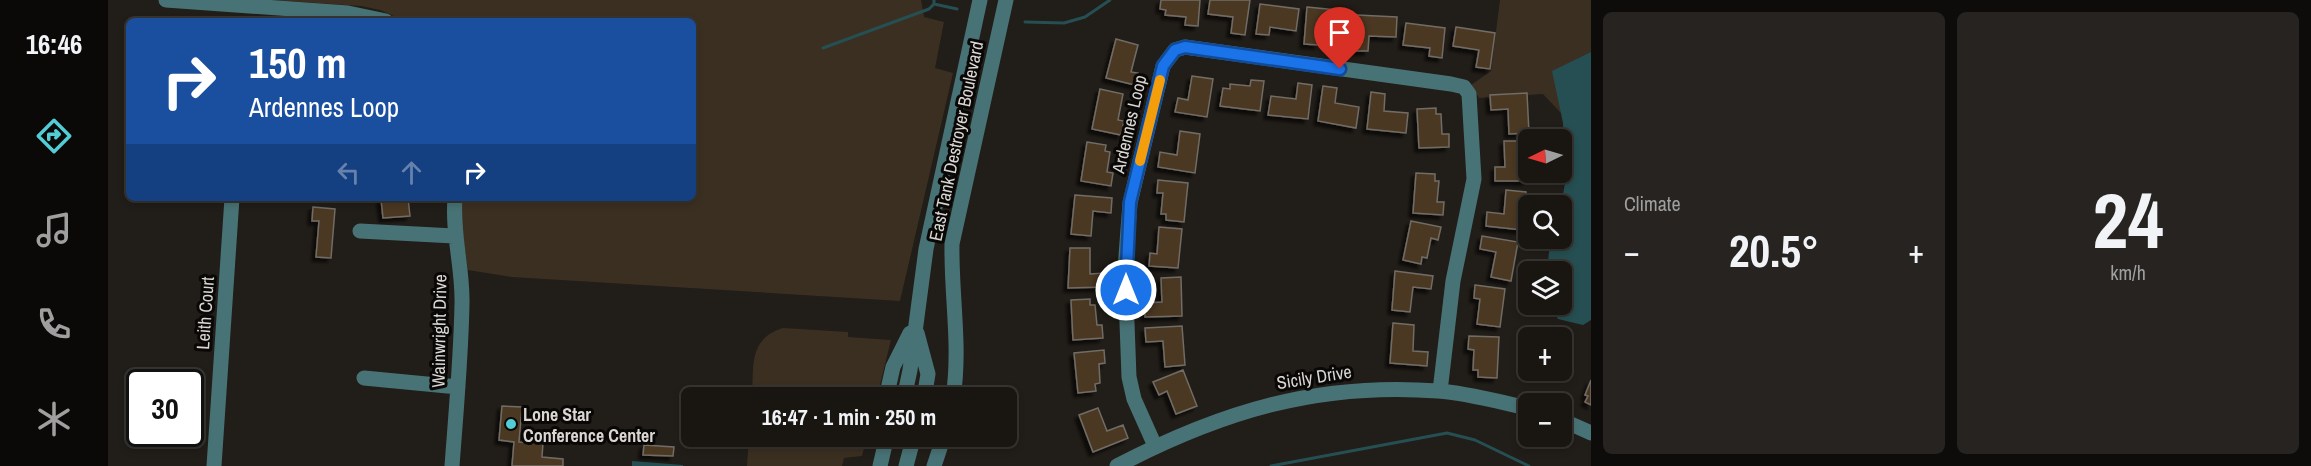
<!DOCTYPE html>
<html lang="en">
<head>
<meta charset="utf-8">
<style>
  :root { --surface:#191612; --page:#262320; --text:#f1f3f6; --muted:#9f9f9f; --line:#373532; --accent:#52ccd5 }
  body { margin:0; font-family:"Archivo Narrow",sans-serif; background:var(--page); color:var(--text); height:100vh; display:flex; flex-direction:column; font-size:22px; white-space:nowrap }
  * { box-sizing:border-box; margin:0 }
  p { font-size:20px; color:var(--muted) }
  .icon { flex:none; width:33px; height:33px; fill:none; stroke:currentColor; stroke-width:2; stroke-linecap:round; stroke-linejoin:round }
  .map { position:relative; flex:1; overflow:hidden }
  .side { display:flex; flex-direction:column; gap:12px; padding:12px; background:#0e0c0a; width:720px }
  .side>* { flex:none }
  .guide { position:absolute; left:18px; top:18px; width:570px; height:183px; border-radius:9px; box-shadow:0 3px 9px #0003,0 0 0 2px var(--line); background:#1a4fa0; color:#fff; overflow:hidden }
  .needle { width:39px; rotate:265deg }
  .fabs { position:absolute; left:1410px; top:129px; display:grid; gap:12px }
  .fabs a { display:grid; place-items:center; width:54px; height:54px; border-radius:9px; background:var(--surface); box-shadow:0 3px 9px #0003,0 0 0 2px var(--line); font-size:30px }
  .speed { position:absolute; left:18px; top:369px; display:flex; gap:12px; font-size:30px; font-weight:700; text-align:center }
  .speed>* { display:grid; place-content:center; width:78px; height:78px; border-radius:50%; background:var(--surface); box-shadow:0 3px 9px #0003,0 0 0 2px var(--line); line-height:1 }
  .speed .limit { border:3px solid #111; border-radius:9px; background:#fff; color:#111 }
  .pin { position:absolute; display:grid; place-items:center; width:51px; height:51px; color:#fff; margin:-62px -26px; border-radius:50% 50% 50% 0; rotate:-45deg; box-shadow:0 0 6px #0007 }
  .pin .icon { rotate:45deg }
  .me { position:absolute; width:66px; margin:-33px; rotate:0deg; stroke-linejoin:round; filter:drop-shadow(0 0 4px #0008) }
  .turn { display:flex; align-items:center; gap:21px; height:126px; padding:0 24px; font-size:27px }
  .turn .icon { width:78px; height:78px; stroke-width:2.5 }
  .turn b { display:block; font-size:42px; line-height:51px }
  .lanes { display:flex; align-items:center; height:57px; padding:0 24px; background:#0003; justify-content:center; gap:30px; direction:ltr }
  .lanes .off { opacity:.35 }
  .big { font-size:45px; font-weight:700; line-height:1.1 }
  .side .tile { flex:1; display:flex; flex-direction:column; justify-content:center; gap:9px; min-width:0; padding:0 21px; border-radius:9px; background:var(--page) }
  .side .dial { align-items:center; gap:0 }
  .dial b { font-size:78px; line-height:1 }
  .heat { display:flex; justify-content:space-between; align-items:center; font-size:33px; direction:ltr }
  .side .tiles { flex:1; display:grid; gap:12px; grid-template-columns:repeat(2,1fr) }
  .trip { position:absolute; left:573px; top:387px; width:336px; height:60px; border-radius:9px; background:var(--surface); box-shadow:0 3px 9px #0003,0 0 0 2px var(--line); font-weight:700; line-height:60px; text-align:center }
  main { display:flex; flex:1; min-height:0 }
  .menu { display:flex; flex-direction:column; width:108px; justify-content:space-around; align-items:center; background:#0a0907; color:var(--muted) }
  .menu .icon { width:42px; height:42px }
  .menu .on { color:var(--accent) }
  .menu b { font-size:27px; color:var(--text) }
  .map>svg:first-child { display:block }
</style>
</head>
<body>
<main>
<nav class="menu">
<b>16:46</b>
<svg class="icon on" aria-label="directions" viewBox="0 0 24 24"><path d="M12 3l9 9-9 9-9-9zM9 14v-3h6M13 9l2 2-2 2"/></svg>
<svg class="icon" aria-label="music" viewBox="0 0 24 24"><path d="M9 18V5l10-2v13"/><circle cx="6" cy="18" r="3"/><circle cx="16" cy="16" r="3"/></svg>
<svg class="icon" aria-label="phone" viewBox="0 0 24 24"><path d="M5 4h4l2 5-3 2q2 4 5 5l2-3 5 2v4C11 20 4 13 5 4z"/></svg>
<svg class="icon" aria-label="climate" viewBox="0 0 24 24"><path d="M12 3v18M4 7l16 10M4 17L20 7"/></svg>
</nav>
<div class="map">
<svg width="1483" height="466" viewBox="0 0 1483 466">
  <defs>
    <filter id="shadow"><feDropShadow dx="-4" dy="4" stdDeviation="1.5" flood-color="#0009"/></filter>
  </defs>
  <rect width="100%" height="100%" fill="#211d18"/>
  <!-- green -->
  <path fill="#3b2f21" d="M 165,0 L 813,0 L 816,17 L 836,22 L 827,68 L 845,73 L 792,301 L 404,277 L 360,270 L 352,214 L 353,198 L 585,198 L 585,21 L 297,21 L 272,10 L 253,6 Z
    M 1392,0 L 1483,0 L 1483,145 L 1435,94 L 1371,98 L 1363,85 L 1383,71 Z
    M 675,328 L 740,332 L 740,337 L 783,340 L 769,397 L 644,397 C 646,366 640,339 675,328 Z
    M 641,437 L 641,436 L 759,437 L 754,456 L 736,458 L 734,466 L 639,466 Z"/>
  <!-- water -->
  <path fill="#254f52" d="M 1483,52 L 1483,320 L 1475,325 L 1450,319 L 1442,305 L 1454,304 L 1454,272 L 1439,271 L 1441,252 L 1448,239 L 1454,238 L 1453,205 L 1458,178 L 1455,123 L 1444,71 Z
    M 524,461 L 575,465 L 575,466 L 524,466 Z"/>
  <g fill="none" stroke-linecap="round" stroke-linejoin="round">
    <!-- stream -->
    <path stroke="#254f52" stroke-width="3" d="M 826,0 L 826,4 L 849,9
      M 917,22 L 956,23 L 977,17 L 1002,0
      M 715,48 L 821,9 L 826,4
      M 1163,466 L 1339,433 L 1367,440 L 1421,466"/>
  </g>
  <!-- building -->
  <path fill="#4c3820" stroke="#716c66" stroke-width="1.5" filter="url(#shadow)" d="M 1053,0 L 1092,0 L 1090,26 L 1077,25 L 1078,17 L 1057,15 L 1058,10 L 1052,9 Z
    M 1102,0 L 1142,0 L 1137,35 L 1123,33 L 1125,17 L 1100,14 Z
    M 1152,4 L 1191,9 L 1188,31 L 1162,27 L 1161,35 L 1148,34 Z
    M 1199,7 L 1239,11 L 1237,32 L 1211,29 L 1210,45 L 1196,44 Z
    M 1249,15 L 1289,17 L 1288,37 L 1261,36 L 1260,51 L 1247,51 Z
    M 1298,23 L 1337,28 L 1334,58 L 1321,56 L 1322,48 L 1295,45 Z
    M 1348,27 L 1387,33 L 1382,69 L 1368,67 L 1371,50 L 1345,46 Z
    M 1008,39 L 1030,45 L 1023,72 L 1030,73 L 1027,85 L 998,78 Z
    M 1084,76 L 1105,79 L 1099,117 L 1067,112 L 1070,98 L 1080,100 Z
    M 1143,80 L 1156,81 L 1152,111 L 1112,106 L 1115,88 L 1122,89 L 1122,84 L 1142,86 Z
    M 1190,83 L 1204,85 L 1200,119 L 1160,115 L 1163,96 L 1188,99 Z
    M 1215,86 L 1229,88 L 1227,103 L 1251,107 L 1248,128 L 1210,121 Z
    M 992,89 L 1015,94 L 1010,120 L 1016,121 L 1013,135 L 984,129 Z
    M 1263,92 L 1277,94 L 1276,111 L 1300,113 L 1298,133 L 1259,129 Z
    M 1419,93 L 1421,133 L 1401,134 L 1400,109 L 1383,110 L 1382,95 Z
    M 1328,108 L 1328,114 L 1333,114 L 1334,134 L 1341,134 L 1341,147 L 1311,148 L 1309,109 Z
    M 1072,131 L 1092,134 L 1087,173 L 1050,167 L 1052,152 L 1069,155 Z
    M 1396,141 L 1418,141 L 1418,181 L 1387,181 L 1387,167 L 1397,167 Z
    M 979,142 L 998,145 L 997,151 L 1002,152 L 999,172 L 1005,173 L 1003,186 L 973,181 Z
    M 1308,173 L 1327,174 L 1327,181 L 1331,181 L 1329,202 L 1336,202 L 1335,215 L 1305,213 Z
    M 1050,180 L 1080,183 L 1076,222 L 1058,220 L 1058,214 L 1053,214 L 1055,193 L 1049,193 Z
    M 1398,190 L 1418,192 L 1414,230 L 1378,226 L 1379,212 L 1396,214 Z
    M 967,195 L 1004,198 L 1003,213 L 985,211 L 983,236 L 963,234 Z
    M 300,198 L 302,216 L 275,218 L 273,199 Z
    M 205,207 L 227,209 L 223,258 L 208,257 L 211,221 L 204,221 Z
    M 1303,221 L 1333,227 L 1330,240 L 1323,238 L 1319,258 L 1314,257 L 1313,264 L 1295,260 Z
    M 1051,227 L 1074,229 L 1070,268 L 1041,266 L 1042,253 L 1049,254 Z
    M 1374,236 L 1410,242 L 1403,281 L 1383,277 L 1388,252 L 1372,249 Z
    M 962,248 L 982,248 L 982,274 L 997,273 L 997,287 L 960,288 Z
    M 1287,271 L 1325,276 L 1323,289 L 1305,287 L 1302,312 L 1284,310 Z
    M 1073,277 L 1074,316 L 1037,317 L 1037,303 L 1054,302 L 1053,278 Z
    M 1367,285 L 1397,289 L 1392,327 L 1369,324 L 1372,299 L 1366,298 Z
    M 982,299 L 982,305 L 987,305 L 989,325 L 994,325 L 995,338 L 965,340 L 963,300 Z
    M 1285,323 L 1306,325 L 1305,351 L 1320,352 L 1319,366 L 1282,363 Z
    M 1074,326 L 1077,365 L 1057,367 L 1055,341 L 1038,342 L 1037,328 Z
    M 1361,336 L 1391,337 L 1389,378 L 1370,377 L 1370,370 L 1365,370 L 1366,350 L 1360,349 Z
    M 996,350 L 997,363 L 991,364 L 992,383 L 987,384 L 988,391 L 970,393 L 966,353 Z
    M 1075,370 L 1089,406 L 1068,414 L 1059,391 L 1051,395 L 1045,382 Z
    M 1483,380 L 1483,405 L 1477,402 L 1480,396 L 1477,395 Z
    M 394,406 L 414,407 L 411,442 L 435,443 L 434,457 L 455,459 L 455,466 L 404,466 L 406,442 L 391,440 Z
    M 990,408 L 999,431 L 1015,425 L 1020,438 L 985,452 L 971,415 Z
    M 536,445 L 566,447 L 565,456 L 535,455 Z"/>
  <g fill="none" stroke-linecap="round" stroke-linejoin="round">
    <!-- minor -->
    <path stroke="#487376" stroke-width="15" d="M 58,0 L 240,13 L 278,21
      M 252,231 L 346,236
      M 809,333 L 820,374 L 816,398
      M 256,378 L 350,387
      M 778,398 L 785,367 L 802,333
      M 796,398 L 802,370 L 818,249 L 872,0
      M 845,398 C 853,346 843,296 844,244 L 898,0
      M 1454,420 L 1483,433
      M 1047,446 L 1026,399 L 1021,377 L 1017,269 L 1022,203 L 1055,66 L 1067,50 L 1077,47 L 1343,84 L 1356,87 L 1361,94 L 1366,179 L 1345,281 L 1332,391
      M 106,466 L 124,198
      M 344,466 C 348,412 353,358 354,304 C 355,268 344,234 347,198
      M 772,466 L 779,436
      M 798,466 L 806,436
      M 826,466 L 836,436
      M 1009,466 C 1114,411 1211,382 1330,391 C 1360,393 1391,402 1420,408"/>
  </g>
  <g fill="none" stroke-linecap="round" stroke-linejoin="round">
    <!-- route casing -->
    <g stroke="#114b97" stroke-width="15">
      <path id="route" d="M 1018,290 L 1022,202 L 1055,66 L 1067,50 L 1077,47 L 1232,69"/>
    </g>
    <!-- route -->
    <use href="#route" stroke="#1a73e8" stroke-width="10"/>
    <!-- slow -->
    <path stroke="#f59e0b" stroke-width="10" d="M 1032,161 L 1052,80"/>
  </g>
  <!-- markers -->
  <circle fill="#52ccd5" stroke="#090806" stroke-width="2" cx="403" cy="424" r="6"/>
  <g text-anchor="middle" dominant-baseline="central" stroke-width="6" stroke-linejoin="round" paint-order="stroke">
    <!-- street labels -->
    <g font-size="18" fill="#d9d6d3" stroke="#090806">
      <text transform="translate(1021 124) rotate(-77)">Ardennes Loop</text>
      <text transform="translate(848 141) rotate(-78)">East Tank Destroyer Boulevard</text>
      <text transform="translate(97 313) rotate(-86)">Leith Court</text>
      <text transform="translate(331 331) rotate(-89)">Wainwright Drive</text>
      <text transform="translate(1206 377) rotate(-9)">Sicily Drive</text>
    </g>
    <!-- poi labels -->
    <g font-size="18" font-weight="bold" fill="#d9d6d3" stroke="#090806" text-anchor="start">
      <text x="415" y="414">Lone Star<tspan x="415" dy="21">Conference Center</tspan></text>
    </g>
  </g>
</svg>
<div class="fabs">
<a><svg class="needle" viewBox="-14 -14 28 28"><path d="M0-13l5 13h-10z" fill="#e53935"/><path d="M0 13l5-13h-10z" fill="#9f9f9f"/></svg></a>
<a><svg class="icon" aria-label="search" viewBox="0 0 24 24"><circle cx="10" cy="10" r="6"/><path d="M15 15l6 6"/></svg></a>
<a><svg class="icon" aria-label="layers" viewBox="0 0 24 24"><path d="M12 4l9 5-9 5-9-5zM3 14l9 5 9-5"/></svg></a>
<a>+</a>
<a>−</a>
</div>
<div class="speed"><div class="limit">30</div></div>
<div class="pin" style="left:1232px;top:69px;background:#d93025"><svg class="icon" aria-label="arrive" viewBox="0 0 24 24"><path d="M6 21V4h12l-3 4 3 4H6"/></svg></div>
<svg class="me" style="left:1018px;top:290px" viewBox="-20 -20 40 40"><circle r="17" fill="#1a73e8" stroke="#fff" stroke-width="3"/><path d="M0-11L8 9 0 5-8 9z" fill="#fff"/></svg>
<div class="trip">16:47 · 1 min · 250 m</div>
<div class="guide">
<div class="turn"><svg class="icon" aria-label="right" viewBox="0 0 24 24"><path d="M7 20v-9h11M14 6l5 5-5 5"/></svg><div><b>150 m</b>Ardennes Loop</div></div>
<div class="lanes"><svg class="icon off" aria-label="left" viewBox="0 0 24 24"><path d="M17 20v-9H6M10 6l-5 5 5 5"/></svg><svg class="icon off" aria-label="ahead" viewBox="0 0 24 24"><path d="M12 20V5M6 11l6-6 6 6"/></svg><svg class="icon" aria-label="right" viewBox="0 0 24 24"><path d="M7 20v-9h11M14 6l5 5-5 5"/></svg></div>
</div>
</div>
<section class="side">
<div class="tiles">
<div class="tile"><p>Climate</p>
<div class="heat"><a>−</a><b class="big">20.5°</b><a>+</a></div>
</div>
<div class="tile dial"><b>24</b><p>km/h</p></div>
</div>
</section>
</main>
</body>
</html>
